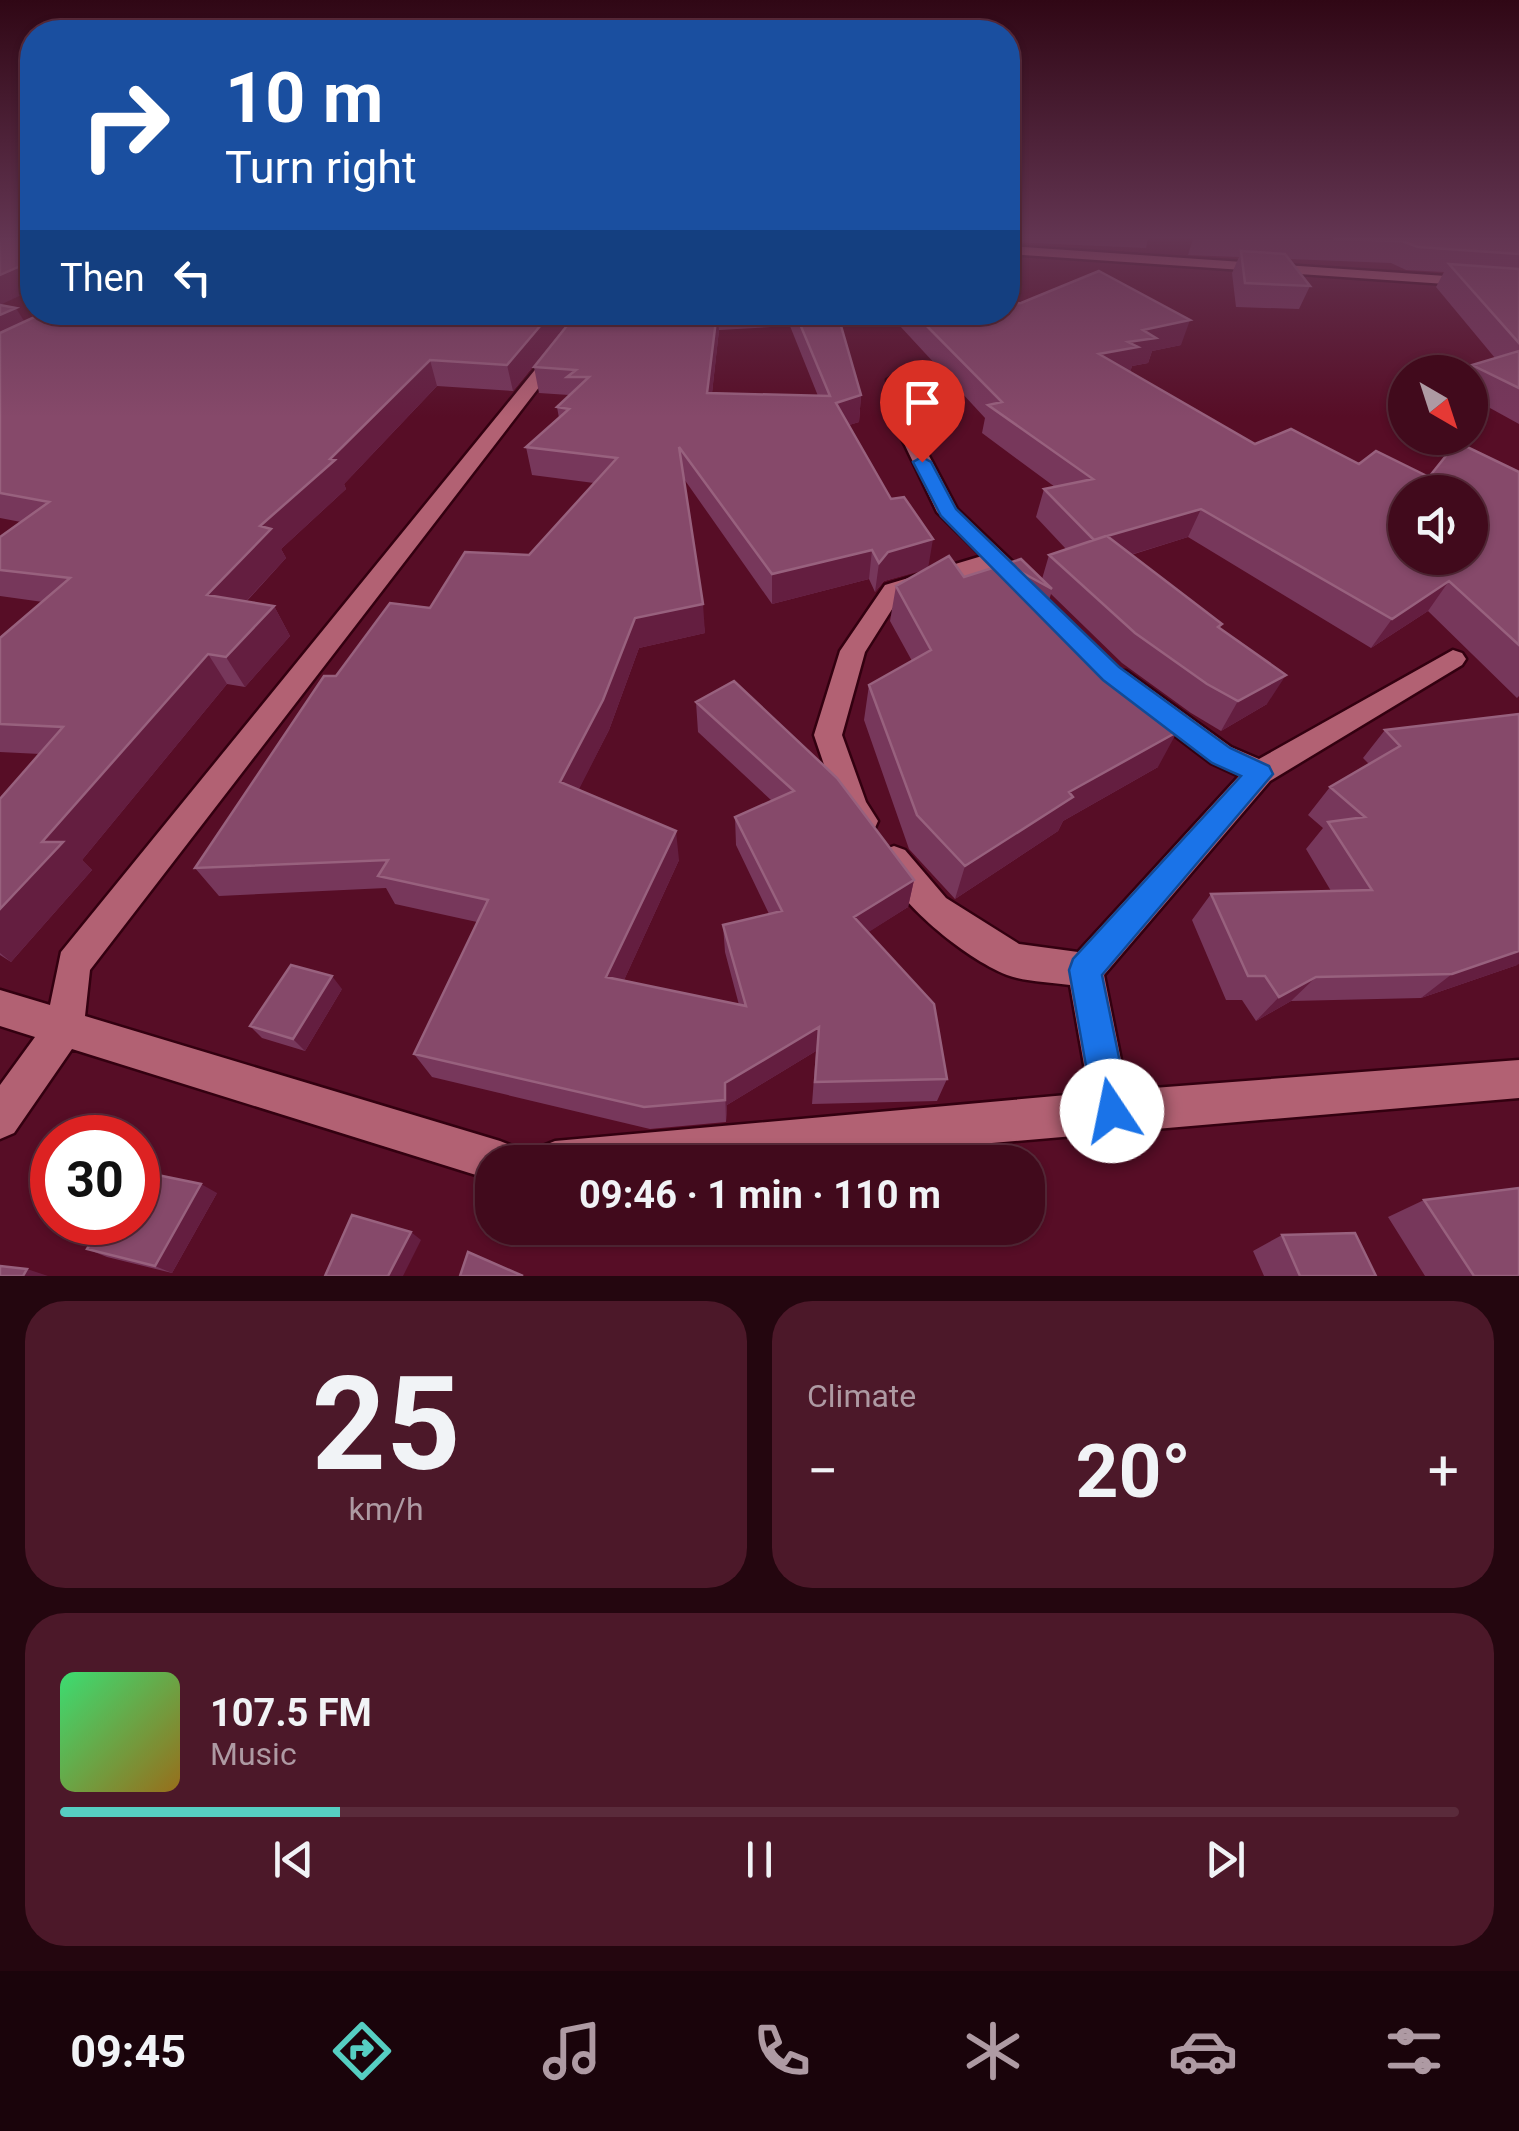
<!DOCTYPE html>
<html lang="en">
<head>
<meta charset="utf-8">
<style>
  :root { --surface:#410a1c; --page:#4c1829; --text:#f1f3f6; --muted:#ae9aa3; --line:#5a2b3b; --accent:#56cec2 }
  body { margin:0; font-family:Roboto,sans-serif; background:var(--page); color:var(--text); height:100vh; display:flex; flex-direction:column; font-size:38px; white-space:nowrap }
  * { box-sizing:border-box; margin:0 }
  p { font-size:32px; color:var(--muted) }
  .icon { flex:none; width:55px; height:55px; fill:none; stroke:currentColor; stroke-width:2; stroke-linecap:round; stroke-linejoin:round }
  .map { position:relative; height:1276px; overflow:hidden }
  .drawer { display:flex; flex-direction:column; gap:25px; padding:25px; background:#24060f; flex:1 }
  .drawer>* { flex:none }
  .hud { position:absolute; left:20px; top:20px; width:1000px; height:305px; border-radius:40px; box-shadow:0 2px 8px #0004,0 0 0 2px var(--line); background:#1a4fa0; color:#fff; overflow:hidden }
  .needle { width:65px; rotate:141deg }
  .tools { position:absolute; left:1388px; top:355px; display:grid; gap:20px }
  .tools a { display:grid; place-items:center; width:100px; height:100px; border-radius:50%; background:var(--surface); box-shadow:0 2px 8px #0004,0 0 0 2px var(--line); font-size:50px }
  .speed { position:absolute; left:30px; top:1115px; display:flex; gap:20px; font-size:50px; font-weight:700; text-align:center }
  .speed>* { display:grid; place-content:center; width:130px; height:130px; border-radius:50%; background:var(--surface); box-shadow:0 2px 8px #0004,0 0 0 2px var(--line); line-height:1 }
  .speed .limit { border:15px solid #d22; background:#fff; color:#111 }
  .pin { position:absolute; display:grid; place-items:center; width:85px; height:85px; color:#fff; margin:-102px -42px; border-radius:50% 50% 50% 0; rotate:-45deg; box-shadow:0 0 10px #0007 }
  .pin .icon { rotate:45deg }
  .me { position:absolute; width:110px; margin:-55px; rotate:349deg; stroke-linejoin:round; filter:drop-shadow(0 0 8px #0008) }
  .turn { display:flex; align-items:center; gap:35px; height:210px; padding:0 40px; font-size:45px }
  .turn .icon { width:130px; height:130px; stroke-width:2.5 }
  .turn b { display:block; font-size:70px; line-height:85px }
  .then { display:flex; align-items:center; height:95px; padding:0 40px; background:#0003; gap:20px; font-size:38px }
  .big { font-size:75px; font-weight:700; line-height:1.1 }
  .drawer .widget { flex:1; display:flex; flex-direction:column; justify-content:center; gap:15px; min-width:0; padding:0 35px; border-radius:40px; background:var(--page) }
  .drawer .dial { align-items:center; gap:0 }
  .dial b { font-size:130px; line-height:1 }
  .song { display:flex; align-items:center; gap:30px }
  .cover { width:120px; height:120px; border-radius:15px; background:linear-gradient(135deg,hsl(140 70% 55%),hsl(40 70% 35%)) }
  .played { height:10px; border-radius:5px; background:linear-gradient(90deg,var(--accent) 20%,var(--line) 20%) }
  .keys { display:flex; justify-content:space-around; direction:ltr }
  .heat { display:flex; justify-content:space-between; align-items:center; font-size:55px; direction:ltr }
  .drawer .tiles { flex:1; display:grid; gap:25px; grid-template-columns:1fr 1fr }
  .widget:last-child { grid-column:span 2 }
  .trip { position:absolute; left:475px; top:1145px; width:570px; height:100px; border-radius:40px; background:var(--surface); box-shadow:0 2px 8px #0004,0 0 0 2px var(--line); font-weight:700; line-height:100px; text-align:center }
  .tab-bar { display:flex; height:160px; justify-content:space-around; align-items:center; background:#1a040b; color:var(--muted) }
  .tab-bar .icon { width:70px; height:70px }
  .tab-bar .selected { color:var(--accent) }
  .tab-bar b { font-size:45px; color:var(--text) }
  .map>svg:first-child { display:block }
</style>
</head>
<body>
<div class="map">
<svg width="1519" height="1276" viewBox="0 0 1519 1276">
  <rect width="100%" height="100%" fill="#570d26"/>
  <g fill="none" stroke-linecap="round" stroke-linejoin="round">
    <!-- minor casing -->
    <g stroke="#330010" stroke-width="5">
      <path id="minor" d="M 1008,246 L 1519,281 L 1519,289 L 1008,254 Z
        M 582,312 L 597,312 L 90,970 L 85,1016 L 500,1141 L 515,1147 L 520,1162 L 492,1162 L 492,1180 L 72,1049 L 14,1133 L 0,1139 L 0,1085 L 35,1037 L 0,1026 L 0,990 L 50,1005 L 61,952 Z
        M 896,375 L 905,380 L 919,437 L 957,509 L 1019,568 L 1008,575 L 994,568 L 901,595 L 865,652 L 842,735 L 866,802 L 878,821 L 874,830 L 863,834 L 852,830 L 842,818 L 814,735 L 840,651 L 885,585 L 982,556 L 937,512 L 901,437 L 887,380 Z
        M 1453,650 L 1462,653 L 1466,659 L 1462,665 L 1270,781 L 1104,975 L 1127,1090 L 1519,1060 L 1519,1098 L 770,1162 L 535,1162 L 540,1147 L 555,1141 L 1089,1093 L 1070,985 C 1050,982 1026,982 1007,975 C 963,957 898,903 878,860 L 883,850 L 894,846 L 905,850 L 946,898 L 1019,944 L 1078,952 L 1239,776 L 1211,763 L 1108,685 L 1104,678 L 1108,671 L 1126,671 L 1231,747 L 1259,759 Z"/>
    </g>
    <!-- primary casing -->
    <g stroke="#330010" stroke-width="5">
      <path id="primary" d="M 80,312 L 100,312 L 0,363 L 0,352 Z"/>
    </g>
    <!-- minor -->
    <use href="#minor" fill="#b26173" fill-rule="evenodd"/>
    <!-- primary -->
    <use href="#primary" fill="#4da1a0" fill-rule="evenodd"/>
  </g>
  <!-- wall -->
  <path fill="#77375b" fill-rule="evenodd" d="M 1008,239 L 1148,239 L 1146,248 L 1008,242 Z
    M 1193,239 L 1519,239 L 1519,424 L 1470,397 L 1470,372 L 1467,372 L 1472,365 L 1495,358 L 1436,287 L 1444,272 L 1406,270 L 1391,263 L 1289,259 L 1310,286 L 1299,309 L 1236,307 L 1232,273 L 1239,257 L 1188,255 Z
    M 0,305 L 24,322 L 99,324 L 577,312 L 513,391 L 437,386 L 344,484 L 346,489 L 281,549 L 286,558 L 246,602 L 274,606 L 290,636 L 245,687 L 227,684 L 82,860 L 92,870 L 11,962 L 0,955 L 0,799 L 40,754 L 0,752 L 0,638 L 43,602 L 0,596 L 0,537 L 21,522 L 0,518 Z
    M 578,312 L 837,312 L 861,395 L 859,422 L 849,425 L 928,568 L 964,577 L 1021,559 L 1042,579 L 1049,555 L 1066,549 L 1036,517 L 1044,489 L 1055,487 L 982,433 L 985,418 L 887,312 L 1008,312 L 1181,345 L 1152,351 L 1148,363 L 1132,366 L 1130,372 L 1255,444 L 1429,477 L 1519,472 L 1519,696 L 1517,698 L 1428,611 L 1371,648 L 1188,537 L 1131,555 L 1220,629 L 1267,704 L 1221,731 L 1191,713 L 1122,663 L 1051,594 L 1049,600 L 1158,767 L 1063,821 L 1058,831 L 955,899 L 909,849 L 864,720 L 869,685 L 912,661 L 890,621 L 896,586 L 926,569 L 884,581 L 875,592 L 869,579 L 772,604 L 684,479 L 705,633 L 639,648 L 609,730 L 578,790 L 679,860 L 624,980 L 739,1005 L 725,952 L 723,925 L 769,914 L 736,845 L 735,817 L 772,801 L 698,732 L 696,702 L 914,880 L 908,907 L 868,932 L 947,1079 L 937,1101 L 812,1104 L 816,1051 L 727,1105 L 726,1122 L 650,1129 L 432,1077 L 414,1054 L 477,922 L 395,904 L 386,888 L 219,896 L 195,868 L 336,676 L 430,608 L 529,555 L 594,483 L 532,475 L 526,447 L 559,418 L 557,407 L 569,395 L 539,393 L 534,367 ZM 790,326 L 818,396 L 712,393 L 719,330 Z
    M 1519,714 L 1517,965 L 1421,998 L 1291,1001 L 1256,1021 L 1242,1000 L 1226,1000 L 1192,920 L 1211,894 L 1331,891 L 1306,849 L 1323,828 L 1308,815 L 1330,787 L 1369,764 L 1363,758 L 1385,730 Z
    M 342,989 L 305,1051 L 262,1038 L 250,1026 Z
    M 217,1193 L 172,1273 L 107,1257 L 87,1249 Z
    M 1424,1200 L 1519,1276 L 1425,1276 L 1388,1217 Z
    M 1282,1235 L 1376,1276 L 1264,1276 L 1253,1251 Z"/>
  <!-- shaded-wall -->
  <path fill="#641e40" d="M 32,261 L 32,290 L 0,305 L 0,275 Z
    M 16,308 L 31,332 L 0,348 L 0,315 Z
    M 552,312 L 577,312 L 513,391 L 507,365 Z
    M 717,312 L 719,330 L 709,420 L 707,393 Z
    M 1190,320 L 1181,345 L 1152,351 L 1148,363 L 1132,366 L 1130,373 L 1099,354 L 1128,342 L 1143,330 Z
    M 430,360 L 437,386 L 344,484 L 346,489 L 281,549 L 286,558 L 224,625 L 207,595 L 260,526 Z
    M 861,395 L 859,422 L 834,430 L 836,403 Z
    M 1201,509 L 1188,537 L 1097,565 L 1107,536 Z
    M 933,539 L 928,569 L 884,581 L 875,592 L 879,563 L 888,552 Z
    M 872,550 L 869,579 L 772,604 L 772,574 Z
    M 1449,581 L 1428,611 L 1371,648 L 1392,619 Z
    M 703,604 L 705,633 L 639,648 L 609,730 L 568,811 L 560,782 L 635,618 Z
    M 274,606 L 290,636 L 245,687 L 226,657 Z
    M 208,654 L 227,684 L 82,860 L 92,870 L 11,962 L 0,953 L 0,909 L 42,842 Z
    M 1286,675 L 1267,704 L 1221,731 L 1238,701 Z
    M 1177,732 L 1158,767 L 1063,821 L 1058,831 L 955,899 L 965,866 L 1069,792 Z
    M 676,831 L 679,860 L 614,1002 L 606,977 Z
    M 914,880 L 908,907 L 850,944 L 854,917 Z
    M 1519,951 L 1519,964 L 1517,965 L 1421,998 L 1452,974 Z
    M 332,976 L 342,989 L 305,1051 L 293,1039 Z
    M 1316,977 L 1291,1001 L 1256,1021 L 1279,997 Z
    M 819,1027 L 816,1051 L 727,1105 L 726,1122 L 725,1083 Z
    M 201,1184 L 217,1193 L 172,1273 L 155,1266 Z
    M 411,1232 L 421,1240 L 403,1276 L 388,1276 Z
    M 27,1269 L 48,1276 L 23,1276 Z"/>
  <!-- building -->
  <path fill="#86496a" stroke="#98617e" stroke-width="2.5" fill-rule="evenodd" d="M 0,239 L 32,239 L 32,261 L 0,275 Z
    M 1333,239 L 1519,239 L 1519,254 L 1418,247 L 1402,241 Z
    M 1241,251 L 1285,254 L 1310,286 L 1245,283 Z
    M 1449,264 L 1519,269 L 1519,343 Z
    M 1099,271 L 1190,320 L 1143,330 L 1156,338 L 1128,342 L 1138,347 L 1099,354 L 1255,444 L 1291,429 L 1359,464 L 1376,451 L 1429,477 L 1457,442 L 1519,472 L 1519,645 L 1449,581 L 1392,619 L 1201,509 L 1107,536 L 1222,624 L 1218,627 L 1286,675 L 1238,701 L 1207,684 L 1135,633 L 1049,555 L 1106,536 L 1094,540 L 1044,489 L 1093,479 L 988,405 L 1002,402 L 913,312 L 1008,312 L 1008,304 L 1021,303 ZM 1405,492 L 1470,492 L 1470,558 L 1405,558 Z
    M 0,305 L 16,308 L 0,315 Z
    M 121,312 L 552,312 L 507,365 L 430,360 L 330,459 L 335,460 L 260,526 L 271,529 L 207,595 L 274,606 L 226,657 L 208,654 L 42,842 L 63,842 L 0,909 L 0,799 L 63,727 L 0,724 L 0,638 L 70,578 L 0,570 L 0,537 L 49,502 L 0,493 L 0,333 L 43,313 L 99,324 Z
    M 578,312 L 717,312 L 707,393 L 830,396 L 795,312 L 837,312 L 861,395 L 836,403 L 891,499 L 904,497 L 933,539 L 888,552 L 879,563 L 872,550 L 772,574 L 679,447 L 703,604 L 635,618 L 603,700 L 560,782 L 676,831 L 606,977 L 746,1006 L 723,925 L 782,911 L 735,817 L 794,791 L 696,702 L 734,681 L 837,778 L 914,880 L 854,917 L 934,1004 L 947,1079 L 815,1082 L 819,1027 L 725,1083 L 725,1100 L 644,1107 L 414,1054 L 488,900 L 378,876 L 388,860 L 195,868 L 324,676 L 336,676 L 390,603 L 430,608 L 465,552 L 529,555 L 617,458 L 526,447 L 569,409 L 557,407 L 589,377 L 567,377 L 576,370 L 534,367 Z
    M 1519,351 L 1519,388 L 1472,365 Z
    M 949,556 L 964,577 L 1021,559 L 1052,589 L 1021,572 L 1177,732 L 1069,792 L 1073,797 L 965,866 L 917,815 L 869,685 L 931,650 L 896,586 Z
    M 1519,714 L 1519,951 L 1452,974 L 1316,977 L 1279,997 L 1265,976 L 1248,976 L 1211,894 L 1372,890 L 1328,822 L 1365,817 L 1330,787 L 1400,746 L 1385,730 Z
    M 291,965 L 332,976 L 293,1039 L 250,1026 Z
    M 138,1171 L 201,1184 L 155,1266 L 87,1249 L 104,1222 L 138,1222 Z
    M 1519,1188 L 1519,1276 L 1474,1276 L 1424,1200 Z
    M 352,1215 L 411,1232 L 388,1276 L 325,1276 Z
    M 1355,1233 L 1376,1276 L 1300,1276 L 1282,1235 Z
    M 468,1252 L 523,1276 L 460,1276 Z
    M 0,1266 L 27,1269 L 23,1276 L 0,1276 Z"/>
  <!-- sky -->
  <linearGradient id="sky" x2="0" y2="1"><stop stop-color="#300715"/><stop offset="0.57" stop-color="#633552"/><stop offset="1" stop-color="#633552" stop-opacity="0"/></linearGradient>
  <rect width="1519" height="417" fill="url(#sky)"/>
  <!-- route -->
  <path fill="#1a73e8" stroke="#114b97" stroke-width="2.5" d="M 922,457 L 931,462 L 956,509 L 1119,667 L 1230,748 L 1269,766 L 1273,774 L 1102,975 L 1130,1111 L 1124,1123 L 1112,1129 L 1099,1123 L 1094,1111 L 1069,970 L 1073,959 L 1241,776 L 1212,763 L 1103,680 L 941,516 L 913,462 Z"/>
</svg>
<div class="tools">
<a><svg class="needle" viewBox="-14 -14 28 28"><path d="M0-13l5 13h-10z" fill="#e53935"/><path d="M0 13l5-13h-10z" fill="#ae9aa3"/></svg></a>
<a><svg class="icon" aria-label="sound" viewBox="0 0 24 24"><path d="M4 9h4l5-4v14l-5-4H4zM17 9q2 3 0 6"/></svg></a>
</div>
<div class="speed"><div class="limit">30</div></div>
<div class="pin" style="left:922px;top:462px;background:#d93025"><svg class="icon" aria-label="arrive" viewBox="0 0 24 24"><path d="M6 21V4h12l-3 4 3 4H6"/></svg></div>
<svg class="me" style="left:1112px;top:1111px" viewBox="-20 -20 40 40"><circle r="19" fill="#fff"/><path d="M0-13L10 11 0 6-10 11z" fill="#1a73e8"/></svg>
<div class="trip">09:46 · 1 min · 110 m</div>
<div class="hud">
<div class="turn"><svg class="icon" aria-label="right" viewBox="0 0 24 24"><path d="M7 20v-9h11M14 6l5 5-5 5"/></svg><div><b>10 m</b>Turn right</div></div>
<div class="then">Then<svg class="icon" aria-label="left" viewBox="0 0 24 24"><path d="M17 20v-9H6M10 6l-5 5 5 5"/></svg></div>
</div>
</div>
<section class="drawer">
<div class="tiles">
<div class="widget dial"><b>25</b><p>km/h</p></div>
<div class="widget"><p>Climate</p>
<div class="heat"><a>−</a><b class="big">20°</b><a>+</a></div>
</div>
<div class="widget">
<div class="song"><i class="cover"></i><div><b>107.5 FM</b><p>Music</p></div></div>
<div class="played"></div>
<div class="keys"><svg class="icon" aria-label="previous" viewBox="0 0 24 24"><path d="M18 5L8 12l10 7zM5 5v14"/></svg><svg class="icon" aria-label="pause" viewBox="0 0 24 24"><path d="M8 5v14M16 5v14"/></svg><svg class="icon" aria-label="next" viewBox="0 0 24 24"><path d="M6 5l10 7-10 7zM19 5v14"/></svg></div>
</div>
</div>
</section>
<nav class="tab-bar">
<b>09:45</b>
<svg class="icon selected" aria-label="directions" viewBox="0 0 24 24"><path d="M12 3l9 9-9 9-9-9zM9 14v-3h6M13 9l2 2-2 2"/></svg>
<svg class="icon" aria-label="music" viewBox="0 0 24 24"><path d="M9 18V5l10-2v13"/><circle cx="6" cy="18" r="3"/><circle cx="16" cy="16" r="3"/></svg>
<svg class="icon" aria-label="phone" viewBox="0 0 24 24"><path d="M5 4h4l2 5-3 2q2 4 5 5l2-3 5 2v4C11 20 4 13 5 4z"/></svg>
<svg class="icon" aria-label="climate" viewBox="0 0 24 24"><path d="M12 3v18M4 7l16 10M4 17L20 7"/></svg>
<svg class="icon" aria-label="car" viewBox="0 0 24 24"><path d="M5 17H2v-5l4-1 3-4h7l3 4 3 1v5h-3M9 17h6M6 11h13"/><circle cx="7" cy="17" r="2"/><circle cx="17" cy="17" r="2"/></svg>
<svg class="icon" aria-label="filters" viewBox="0 0 24 24"><path d="M4 7h16M4 17h16"/><circle cx="9" cy="7" r="2"/><circle cx="15" cy="17" r="2"/></svg>
</nav>
</body>
</html>
